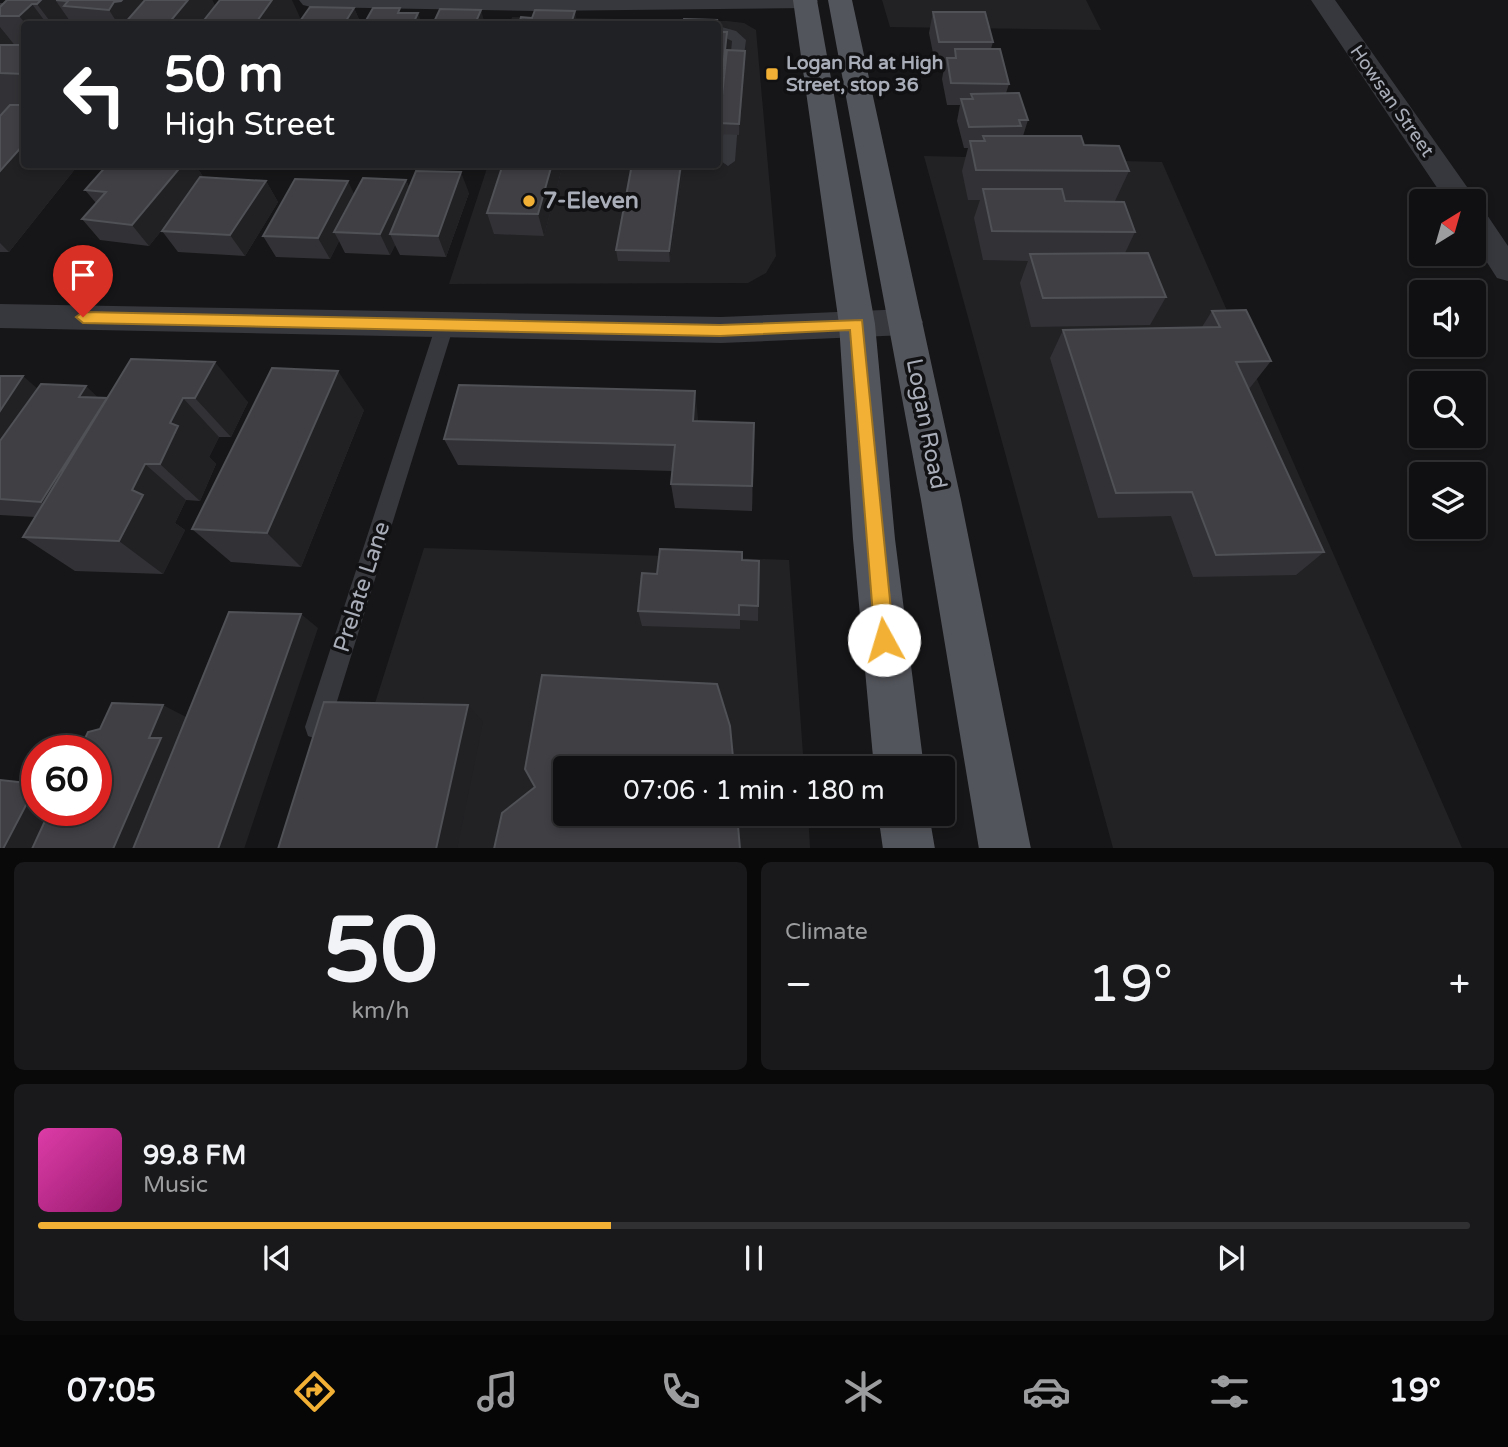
<!DOCTYPE html>
<html lang="en">
<head>
<meta charset="utf-8">
<style>
  :root { --surface:#101012; --page:#19191b; --text:#f1f3f6; --muted:#9c9d9f; --line:#303032; --accent:#f2b134 }
  body { margin:0; font-family:"Varela Round",sans-serif; background:var(--page); color:var(--text); height:100vh; display:flex; flex-direction:column; font-size:26px; white-space:nowrap }
  * { box-sizing:border-box; margin:0 }
  p { font-size:23px; color:var(--muted) }
  .icon { flex:none; width:38px; height:38px; fill:none; stroke:currentColor; stroke-width:2; stroke-linecap:round; stroke-linejoin:round }
  .map { position:relative; height:848px; overflow:hidden }
  .panel { display:flex; flex-direction:column; gap:14px; padding:14px; background:#09090a; flex:1 }
  .panel>* { flex:none }
  .hud { position:absolute; left:21px; top:21px; width:700px; height:147px; border-radius:7px; box-shadow:0 4px 10px #0003,0 0 0 2px var(--line); background:#202124; color:#fff; overflow:hidden }
  .needle { width:46px; rotate:37deg }
  .tools { position:absolute; left:1409px; top:189px; display:grid; gap:14px }
  .tools a { display:grid; place-items:center; width:77px; height:77px; border-radius:7px; background:var(--surface); box-shadow:0 4px 10px #0003,0 0 0 2px var(--line); font-size:35px }
  .speed { position:absolute; left:21px; top:735px; display:flex; gap:14px; font-size:35px; font-weight:700; text-align:center }
  .speed>* { display:grid; place-content:center; width:91px; height:91px; border-radius:50%; background:var(--surface); box-shadow:0 4px 10px #0003,0 0 0 2px var(--line); line-height:1 }
  .speed .limit { border:10px solid #d22; background:#fff; color:#111 }
  .pin { position:absolute; display:grid; place-items:center; width:60px; height:60px; color:#fff; margin:-72px -30px; border-radius:50% 50% 50% 0; rotate:-45deg; box-shadow:0 0 7px #0007 }
  .pin .icon { rotate:45deg }
  .me { position:absolute; width:77px; margin:-38px; rotate:354deg; stroke-linejoin:round; filter:drop-shadow(0 0 5px #0008) }
  .turn { display:flex; align-items:center; gap:24px; height:147px; padding:0 28px; font-size:32px }
  .turn .icon { width:91px; height:91px; stroke-width:2.5 }
  .turn b { display:block; font-size:49px; line-height:60px }
  .big { font-size:52px; font-weight:600; line-height:1.1 }
  .panel .card { flex:1; display:flex; flex-direction:column; justify-content:center; gap:10px; min-width:0; padding:0 24px; border-radius:10px; background:var(--page) }
  .panel .dial { align-items:center; gap:0 }
  .dial b { font-size:91px; line-height:1 }
  .song { display:flex; align-items:center; gap:21px }
  .cover { width:84px; height:84px; border-radius:10px; background:linear-gradient(135deg,hsl(320 70% 55%),hsl(320 70% 35%)) }
  .played { height:7px; border-radius:4px; background:linear-gradient(90deg,var(--accent) 40%,var(--line) 40%) }
  .keys { display:flex; justify-content:space-around; direction:ltr }
  .heat { display:flex; justify-content:space-between; align-items:center; font-size:38px; direction:ltr }
  .panel .tiles { flex:1; display:grid; gap:14px; grid-template-columns:1fr 1fr }
  .card:last-child { grid-column:span 2 }
  .trip { position:absolute; left:553px; top:756px; width:402px; height:70px; border-radius:7px; background:var(--surface); box-shadow:0 4px 10px #0003,0 0 0 2px var(--line); font-weight:600; line-height:70px; text-align:center }
  .tab-bar { display:flex; height:112px; justify-content:space-around; align-items:center; background:#060607; color:var(--muted) }
  .tab-bar .icon { width:49px; height:49px }
  .tab-bar .selected { color:var(--accent) }
  .tab-bar b { font-size:32px; color:var(--text) }
  .map>svg:first-child { display:block }
</style>
</head>
<body>
<div class="map">
<svg width="1508" height="849" viewBox="0 0 1508 849">
  <rect width="100%" height="100%" fill="#161618"/>
  <!-- built -->
  <path fill="#222225" d="M 882,0 L 1086,0 L 1101,30 L 890,27 Z
    M 512,17 L 727,21 L 744,23 L 756,30 L 776,256 L 766,273 L 748,283 L 449,284 L 488,165 L 718,164 L 718,24 L 510,24 Z
    M 924,156 L 1162,162 L 1462,848 L 1113,848 Z
    M 424,548 L 789,560 L 804,768 L 565,768 L 565,814 L 808,814 L 810,848 L 329,849 Z"/>
  <g fill="none" stroke-linecap="round" stroke-linejoin="round">
    <!-- lane -->
    <path fill="#37383d" fill-rule="evenodd" d="M 718,26 L 736,31 L 746,40 L 741,77 L 731,77 L 729,74 L 732,41 L 718,34 Z
      M 732,107 L 739,111 L 735,161 L 728,166 L 721,161 L 725,111 Z
      M 445,318 L 451,320 L 454,325 L 329,727 L 326,736 L 317,739 L 308,736 L 305,727 L 436,325 L 439,320 Z"/>
    <!-- street -->
    <path fill="#37383d" fill-rule="evenodd" d="M 299,0 L 817,0 L 818,1 L 814,6 L 806,8 L 535,11 L 311,7 L 303,5 Z
      M 1311,0 L 1335,0 L 1472,194 L 1476,201 L 1474,205 L 1474,201 L 1446,201 Z
      M 1474,209 L 1485,212 L 1508,246 L 1508,281 L 1497,278 L 1474,242 Z
      M 0,304 L 721,317 L 906,309 L 918,313 L 923,322 L 918,331 L 906,335 L 721,343 L 0,328 Z"/>
    <!-- primary -->
    <path fill="#53555c" fill-rule="evenodd" d="M 793,0 L 817,0 L 875,324 L 895,539 L 924,768 L 874,768 L 853,539 L 839,324 Z
      M 828,0 L 852,0 L 961,500 L 1031,849 L 979,849 L 921,500 Z
      M 878,814 L 929,814 L 935,849 L 883,849 Z"/>
  </g>
  <!-- wall -->
  <path fill="#323236" d="M 7,0 L 212,0 L 215,6 L 301,20 L 354,8 L 361,24 L 24,24 L 24,164 L 79,164 L 9,252 L 0,252 L 0,3 L 4,3 Z
    M 933,12 L 993,42 L 991,49 L 1009,84 L 1006,93 L 1028,120 L 1023,136 L 1084,145 L 1129,171 L 1115,201 L 1065,201 L 1135,232 L 1125,253 L 1166,297 L 1150,325 L 1031,327 L 1020,283 L 1028,261 L 983,260 L 974,218 L 980,200 L 968,200 L 962,171 L 968,148 L 964,148 L 957,121 L 960,105 L 947,105 L 942,79 L 945,63 L 935,63 L 929,33 Z
    M 718,32 L 727,50 L 745,62 L 739,135 L 718,134 Z
    M 142,164 L 195,164 L 203,177 L 266,181 L 278,202 L 245,256 L 178,252 L 162,231 L 169,221 L 149,246 L 100,240 L 82,219 L 96,203 L 85,190 Z
    M 503,164 L 561,164 L 562,168 L 544,236 L 494,234 L 487,213 Z
    M 681,164 L 682,175 L 670,262 L 618,261 L 616,250 Z
    M 406,180 L 409,187 L 469,193 L 446,257 L 400,255 L 395,245 L 390,255 L 345,253 L 339,241 L 330,259 L 276,257 L 263,236 L 354,194 Z
    M 1212,311 L 1271,361 L 1249,389 L 1248,389 L 1324,552 L 1296,575 L 1193,577 L 1171,516 L 1098,518 L 1050,358 L 1063,330 L 1202,327 Z
    M 131,359 L 248,402 L 231,437 L 219,437 L 209,457 L 216,464 L 200,501 L 186,500 L 175,523 L 185,530 L 163,574 L 75,571 L 23,537 L 35,517 L 0,515 L 0,376 L 37,388 L 107,399 Z
    M 364,410 L 301,567 L 231,562 L 192,529 Z
    M 698,418 L 698,422 L 754,449 L 752,511 L 675,508 L 671,484 L 672,471 L 458,465 L 444,439 Z
    M 742,560 L 759,561 L 758,621 L 740,620 L 740,629 L 642,626 L 638,611 L 657,574 Z"/>
  <!-- shaded-wall -->
  <path fill="#212124" d="M 41,0 L 77,0 L 56,1 L 72,24 L 52,24 L 37,4 Z
    M 122,0 L 152,0 L 163,24 L 118,24 L 109,10 L 114,2 Z
    M 188,0 L 212,0 L 225,24 L 168,24 Z
    M 272,0 L 292,0 L 303,24 L 255,24 Z
    M 32,4 L 47,24 L 26,24 L 19,16 Z
    M 354,8 L 361,24 L 344,24 Z
    M 481,10 L 485,24 L 475,24 Z
    M 575,11 L 577,24 L 571,24 Z
    M 418,13 L 422,24 L 413,24 Z
    M 0,27 L 17,48 L 0,65 Z
    M 727,32 L 728,61 L 719,123 L 719,104 Z
    M 745,51 L 745,62 L 739,135 L 739,124 Z
    M 0,140 L 24,144 L 24,164 L 79,164 L 9,252 L 0,243 Z
    M 183,164 L 195,164 L 204,178 L 149,246 L 132,225 Z
    M 552,164 L 561,164 L 562,168 L 544,236 L 538,214 Z
    M 681,164 L 682,175 L 670,262 L 669,251 Z
    M 461,172 L 469,193 L 446,257 L 438,236 Z
    M 406,180 L 415,202 L 390,234 L 395,245 L 390,255 L 380,234 Z
    M 266,181 L 278,202 L 245,256 L 230,235 Z
    M 348,181 L 358,202 L 334,232 L 339,241 L 330,259 L 318,238 Z
    M 215,362 L 248,402 L 231,437 L 195,398 Z
    M 338,371 L 364,410 L 301,567 L 267,533 Z
    M 23,376 L 46,396 L 0,468 L 0,411 Z
    M 86,386 L 104,403 L 66,519 L 41,502 L 79,397 Z
    M 695,391 L 698,418 L 696,448 L 693,421 Z
    M 183,398 L 219,437 L 209,457 L 216,464 L 200,501 L 160,464 L 170,423 Z
    M 754,423 L 754,449 L 752,511 L 752,486 Z
    M 145,464 L 186,500 L 175,523 L 185,530 L 163,574 L 119,541 L 132,490 Z
    M 301,614 L 318,628 L 244,849 L 218,849 Z
    M 163,705 L 186,717 L 144,849 L 113,849 L 149,738 Z
    M 468,705 L 483,722 L 457,849 L 436,849 Z
    M 37,785 L 37,810 L 59,810 L 39,849 L 3,849 Z"/>
  <!-- building -->
  <path fill="#3f3f44" stroke="#4f5156" stroke-width="2" d="M 7,0 L 41,0 L 37,4 L 32,4 L 19,16 L 0,16 L 0,7 Z
    M 56,0 L 122,0 L 121,1 L 114,2 L 109,10 L 64,6 L 68,1 Z
    M 145,0 L 188,0 L 168,24 L 124,24 Z
    M 220,0 L 272,0 L 255,24 L 201,24 Z
    M 310,7 L 354,8 L 344,24 L 298,24 Z
    M 373,8 L 400,8 L 398,13 L 418,13 L 413,24 L 364,24 Z
    M 440,9 L 481,10 L 475,24 L 433,24 Z
    M 535,10 L 575,11 L 571,24 L 519,24 L 521,17 L 532,18 Z
    M 933,12 L 985,12 L 993,42 L 939,42 Z
    M 684,19 L 717,20 L 716,24 L 683,24 Z
    M 718,32 L 727,32 L 719,104 L 718,104 Z
    M 24,41 L 24,74 L 0,73 L 0,45 L 20,45 Z
    M 955,49 L 1000,49 L 1009,84 L 951,83 L 947,58 L 956,58 Z
    M 727,50 L 745,51 L 739,124 L 719,123 Z
    M 1019,93 L 1028,120 L 1019,120 L 1021,126 L 969,127 L 961,99 L 973,99 L 971,94 Z
    M 10,105 L 24,105 L 24,144 L 0,171 L 0,116 Z
    M 983,136 L 1081,136 L 1084,145 L 1119,146 L 1129,171 L 976,170 L 970,141 L 985,141 Z
    M 108,164 L 141,166 L 142,164 L 183,164 L 132,225 L 82,219 L 106,192 L 85,190 Z
    M 503,164 L 552,164 L 538,214 L 487,213 Z
    M 632,164 L 681,164 L 669,251 L 616,250 Z
    M 416,171 L 461,172 L 438,236 L 390,234 Z
    M 200,177 L 266,181 L 230,235 L 162,231 Z
    M 363,178 L 406,180 L 380,234 L 334,232 Z
    M 295,179 L 348,181 L 318,238 L 263,236 Z
    M 983,189 L 1062,189 L 1065,201 L 1124,202 L 1135,232 L 992,231 Z
    M 1148,253 L 1166,297 L 1043,298 L 1030,254 Z
    M 1246,310 L 1271,361 L 1236,362 L 1324,552 L 1216,555 L 1192,492 L 1116,493 L 1063,330 L 1220,327 L 1212,311 Z
    M 131,359 L 215,362 L 195,398 L 183,398 L 170,423 L 178,426 L 160,464 L 145,464 L 132,490 L 143,495 L 119,541 L 23,537 Z
    M 272,368 L 338,371 L 267,533 L 192,529 Z
    M 0,376 L 23,376 L 0,411 Z
    M 41,384 L 86,386 L 79,397 L 107,398 L 41,502 L 0,499 L 0,441 Z
    M 459,385 L 695,391 L 693,421 L 754,423 L 752,486 L 671,484 L 675,445 L 444,439 Z
    M 660,549 L 742,552 L 742,560 L 759,561 L 758,606 L 739,605 L 739,615 L 638,611 L 642,573 L 657,574 Z
    M 229,612 L 301,614 L 218,849 L 133,849 Z
    M 542,675 L 717,684 L 730,726 L 734,768 L 565,768 L 565,814 L 737,814 L 740,849 L 494,849 L 502,813 L 535,787 L 525,769 Z
    M 324,702 L 468,705 L 436,849 L 278,849 Z
    M 112,703 L 163,705 L 149,738 L 161,738 L 113,849 L 32,849 L 50,810 L 96,810 L 96,751 L 79,751 L 88,732 L 100,729 Z
    M 0,780 L 37,784 L 3,849 L 0,849 Z"/>
  <!-- route -->
  <path fill="#f2b134" stroke="#9d7322" stroke-width="2" d="M 83,312 L 720,325 L 862,320 L 894,640 L 891,646 L 884,649 L 878,646 L 875,640 L 850,330 L 720,336 L 83,323 L 76,317 Z"/>
  <!-- markers -->
  <g fill="#f2b134" stroke="#111113" stroke-width="2.5">
    <rect x="765" y="67" width="14" height="14" rx="3.5"/>
    <circle cx="529" cy="201" r="7"/>
  </g>
  <g text-anchor="middle" dominant-baseline="central" stroke-width="7" stroke-linejoin="round" paint-order="stroke">
    <!-- far-poi labels -->
    <g font-size="19" font-weight="bold" fill="#a8adb8" stroke="#111113" text-anchor="start">
      <text x="786" y="63">Logan Rd at High<tspan x="786" dy="22">Street, stop 36</tspan></text>
    </g>
    <!-- far-street labels -->
    <g font-size="19" fill="#a8adb8" stroke="#111113">
      <text transform="translate(1392 101) rotate(55)">Howsan Street</text>
    </g>
    <!-- poi labels -->
    <g font-size="23" font-weight="bold" fill="#a8adb8" stroke="#111113" text-anchor="start">
      <text x="543" y="201">7-Eleven</text>
    </g>
    <!-- street labels -->
    <g font-size="23" fill="#a8adb8" stroke="#111113">
      <text transform="translate(926 424) rotate(79)">Logan Road</text>
      <text transform="translate(362 587) rotate(-72)">Prelate Lane</text>
    </g>
  </g>
</svg>
<div class="tools">
<a><svg class="needle" viewBox="-14 -14 28 28"><path d="M0-13l5 13h-10z" fill="#e53935"/><path d="M0 13l5-13h-10z" fill="#9c9d9f"/></svg></a>
<a><svg class="icon" aria-label="sound" viewBox="0 0 24 24"><path d="M4 9h4l5-4v14l-5-4H4zM17 9q2 3 0 6"/></svg></a>
<a><svg class="icon" aria-label="search" viewBox="0 0 24 24"><circle cx="10" cy="10" r="6"/><path d="M15 15l6 6"/></svg></a>
<a><svg class="icon" aria-label="layers" viewBox="0 0 24 24"><path d="M12 4l9 5-9 5-9-5zM3 14l9 5 9-5"/></svg></a>
</div>
<div class="speed"><div class="limit">60</div></div>
<div class="pin" style="left:83px;top:317px;background:#d93025"><svg class="icon" aria-label="arrive" viewBox="0 0 24 24"><path d="M6 21V4h12l-3 4 3 4H6"/></svg></div>
<svg class="me" style="left:884px;top:640px" viewBox="-20 -20 40 40"><circle r="19" fill="#fff"/><path d="M0-13L10 11 0 6-10 11z" fill="#f2b134"/></svg>
<div class="trip">07:06 · 1 min · 180 m</div>
<div class="hud">
<div class="turn"><svg class="icon" aria-label="left" viewBox="0 0 24 24"><path d="M17 20v-9H6M10 6l-5 5 5 5"/></svg><div><b>50 m</b>High Street</div></div>
</div>
</div>
<section class="panel">
<div class="tiles">
<div class="card dial"><b>50</b><p>km/h</p></div>
<div class="card"><p>Climate</p>
<div class="heat"><a>−</a><b class="big">19°</b><a>+</a></div>
</div>
<div class="card">
<div class="song"><i class="cover"></i><div><b>99.8 FM</b><p>Music</p></div></div>
<div class="played"></div>
<div class="keys"><svg class="icon" aria-label="previous" viewBox="0 0 24 24"><path d="M18 5L8 12l10 7zM5 5v14"/></svg><svg class="icon" aria-label="pause" viewBox="0 0 24 24"><path d="M8 5v14M16 5v14"/></svg><svg class="icon" aria-label="next" viewBox="0 0 24 24"><path d="M6 5l10 7-10 7zM19 5v14"/></svg></div>
</div>
</div>
</section>
<nav class="tab-bar">
<b>07:05</b>
<svg class="icon selected" aria-label="directions" viewBox="0 0 24 24"><path d="M12 3l9 9-9 9-9-9zM9 14v-3h6M13 9l2 2-2 2"/></svg>
<svg class="icon" aria-label="music" viewBox="0 0 24 24"><path d="M9 18V5l10-2v13"/><circle cx="6" cy="18" r="3"/><circle cx="16" cy="16" r="3"/></svg>
<svg class="icon" aria-label="phone" viewBox="0 0 24 24"><path d="M5 4h4l2 5-3 2q2 4 5 5l2-3 5 2v4C11 20 4 13 5 4z"/></svg>
<svg class="icon" aria-label="climate" viewBox="0 0 24 24"><path d="M12 3v18M4 7l16 10M4 17L20 7"/></svg>
<svg class="icon" aria-label="car" viewBox="0 0 24 24"><path d="M5 17H2v-5l4-1 3-4h7l3 4 3 1v5h-3M9 17h6M6 11h13"/><circle cx="7" cy="17" r="2"/><circle cx="17" cy="17" r="2"/></svg>
<svg class="icon" aria-label="filters" viewBox="0 0 24 24"><path d="M4 7h16M4 17h16"/><circle cx="9" cy="7" r="2"/><circle cx="15" cy="17" r="2"/></svg>
<b>19°</b>
</nav>
</body>
</html>
